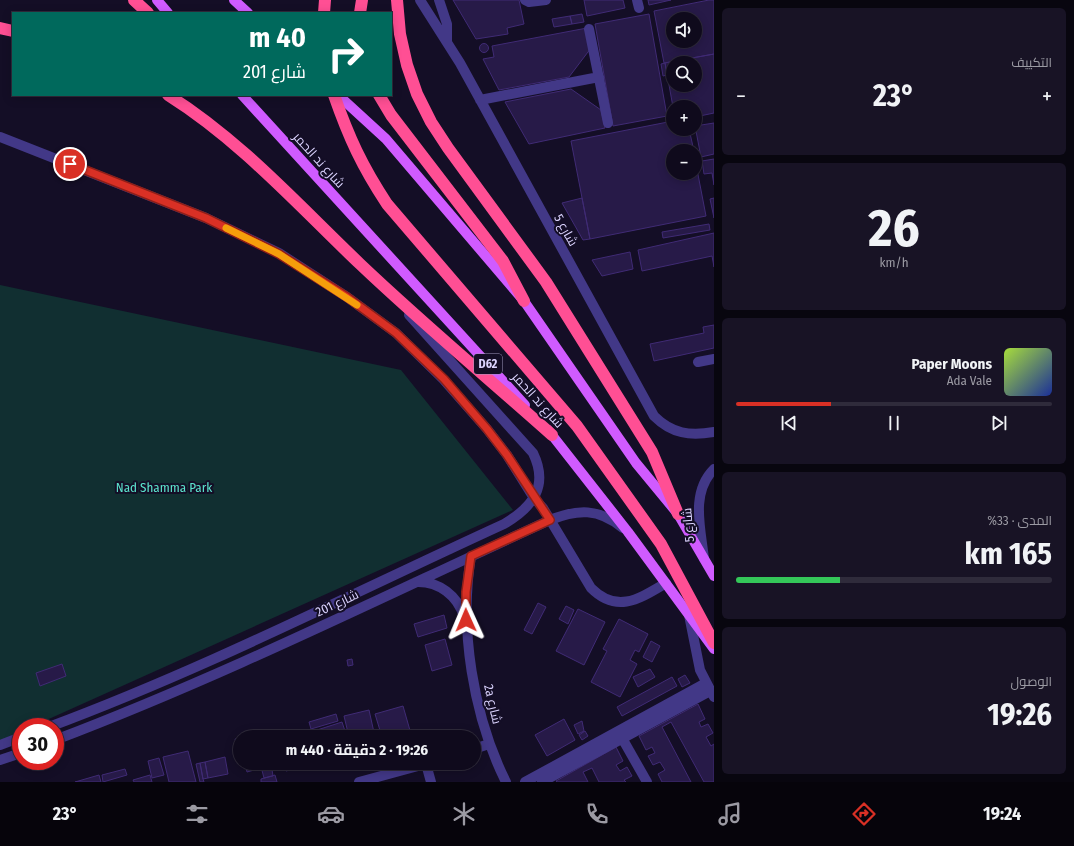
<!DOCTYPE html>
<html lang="ar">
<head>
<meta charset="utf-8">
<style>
  :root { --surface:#0f0a1c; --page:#181325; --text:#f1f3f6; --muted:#9b9aa3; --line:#2f2b3b; --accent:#d93025 }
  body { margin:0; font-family:"Fira Sans Condensed",Cairo,sans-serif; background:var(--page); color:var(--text); direction:rtl; height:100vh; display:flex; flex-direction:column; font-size:15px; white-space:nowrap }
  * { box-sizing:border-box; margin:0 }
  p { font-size:13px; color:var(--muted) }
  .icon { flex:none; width:22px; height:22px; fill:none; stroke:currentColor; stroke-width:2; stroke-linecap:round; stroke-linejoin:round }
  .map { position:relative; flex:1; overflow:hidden; direction:ltr }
  .drawer { display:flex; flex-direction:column; gap:8px; padding:8px; background:#08060f; width:360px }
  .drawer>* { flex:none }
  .guide { position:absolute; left:12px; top:12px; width:380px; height:84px; border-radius:0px; box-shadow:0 2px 10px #0003,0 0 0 1px var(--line); direction:rtl; background:#00695c; color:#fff; overflow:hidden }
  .buttons { position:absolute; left:666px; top:12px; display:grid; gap:8px }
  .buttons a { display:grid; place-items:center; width:36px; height:36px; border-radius:50%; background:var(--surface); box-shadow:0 2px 10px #0003,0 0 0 1px var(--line); font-size:20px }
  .speed { position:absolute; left:12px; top:718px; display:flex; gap:8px; font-size:20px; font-weight:700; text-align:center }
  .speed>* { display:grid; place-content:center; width:52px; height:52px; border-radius:50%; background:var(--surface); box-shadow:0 2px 10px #0003,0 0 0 1px var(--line); line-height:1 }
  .speed .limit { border:6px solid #d22; background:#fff; color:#111 }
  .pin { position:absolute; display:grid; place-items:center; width:34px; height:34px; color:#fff; margin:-17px; border:2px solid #fff; border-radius:50%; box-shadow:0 1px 4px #0007 }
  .me { position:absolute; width:44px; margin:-22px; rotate:359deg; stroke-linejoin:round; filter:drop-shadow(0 0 3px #0008) }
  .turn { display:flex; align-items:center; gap:14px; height:84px; padding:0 20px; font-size:18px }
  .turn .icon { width:52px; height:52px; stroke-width:2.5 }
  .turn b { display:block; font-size:28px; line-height:34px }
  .big { font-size:30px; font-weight:700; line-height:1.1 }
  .drawer .widget { flex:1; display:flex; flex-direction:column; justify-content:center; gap:6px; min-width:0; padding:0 14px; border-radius:6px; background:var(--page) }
  .drawer .dial { align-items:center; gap:0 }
  .dial b { font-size:52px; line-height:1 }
  .song { display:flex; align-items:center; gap:12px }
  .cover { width:48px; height:48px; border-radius:6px; background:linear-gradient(135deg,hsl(80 70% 55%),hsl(230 70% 35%)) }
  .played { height:4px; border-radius:2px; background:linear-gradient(90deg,var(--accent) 30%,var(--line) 30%) }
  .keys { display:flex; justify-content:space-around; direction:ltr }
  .heat { display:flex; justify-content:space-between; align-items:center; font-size:22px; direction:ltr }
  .charge { height:6px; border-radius:3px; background:linear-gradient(90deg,#34c759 33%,var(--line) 0) }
  .trip { position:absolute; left:233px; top:730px; width:248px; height:40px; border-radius:20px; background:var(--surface); box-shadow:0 2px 10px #0003,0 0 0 1px var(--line); font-weight:700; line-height:40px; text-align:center; direction:rtl }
  .tabs { display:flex; height:64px; justify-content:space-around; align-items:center; background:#06040b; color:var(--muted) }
  .tabs .icon { width:28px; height:28px }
  .tabs .active { color:var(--accent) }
  .tabs b { font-size:18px; color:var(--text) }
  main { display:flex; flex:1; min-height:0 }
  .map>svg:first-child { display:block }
</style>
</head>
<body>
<main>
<section class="drawer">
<div class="widget"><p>التكييف</p>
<div class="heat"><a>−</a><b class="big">23°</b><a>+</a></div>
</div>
<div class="widget dial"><b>26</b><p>km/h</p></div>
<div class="widget">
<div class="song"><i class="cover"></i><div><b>Paper Moons</b><p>Ada Vale</p></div></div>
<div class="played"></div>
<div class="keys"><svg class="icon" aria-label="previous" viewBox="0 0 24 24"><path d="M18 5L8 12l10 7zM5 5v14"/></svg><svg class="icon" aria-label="pause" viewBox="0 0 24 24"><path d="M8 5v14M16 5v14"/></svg><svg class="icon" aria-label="next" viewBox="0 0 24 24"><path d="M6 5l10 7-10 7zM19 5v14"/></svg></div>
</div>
<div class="widget"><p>المدى · 33%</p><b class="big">165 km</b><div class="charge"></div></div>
<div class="widget"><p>الوصول</p><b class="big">19:26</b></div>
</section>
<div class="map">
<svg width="714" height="782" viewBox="0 0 714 782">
  <rect width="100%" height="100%" fill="#140e26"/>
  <!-- green -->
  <path fill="#112f31" d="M 0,285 L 401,370 L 513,510 L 31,727 L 21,727 L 21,731 L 0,741 Z"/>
  <!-- building -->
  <path fill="#271a48" stroke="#402b75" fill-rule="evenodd" d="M 453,0 L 519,0 L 524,24 L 507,28 L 508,34 L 476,39 Z
    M 584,0 L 623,0 L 625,8 L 587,16 Z
    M 648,0 L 671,0 L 649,5 Z
    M 709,0 L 714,0 L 714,54 L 664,63 L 654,11 ZM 673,19 L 695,19 L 695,41 L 673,41 Z
    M 582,14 L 584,22 L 572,24 L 570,16 Z
    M 649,14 L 667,116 L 613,126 L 595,24 Z
    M 570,16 L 572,24 L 554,27 L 552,19 Z
    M 587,28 L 591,48 L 569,77 L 499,90 L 483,59 L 494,57 L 492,46 Z
    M479.5 48a4.5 4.5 0 1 1 9 0a4.5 4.5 0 1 1-9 0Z
    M 714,54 L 714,113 L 695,117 L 695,107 L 673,107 L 665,63 ZM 673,63 L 695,63 L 695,85 L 673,85 Z
    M 665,63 L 667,75 L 663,76 L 661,64 Z
    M 571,89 L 601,110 L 605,128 L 529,144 L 505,102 Z
    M 673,121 L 673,129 L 689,129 L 694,151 L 673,151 L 673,173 L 695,173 L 695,159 L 706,216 L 590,239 L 571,141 Z
    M 714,123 L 714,154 L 701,157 L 695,126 Z
    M 714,159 L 714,185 L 712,173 L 704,174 L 702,161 Z
    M 582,198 L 590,239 L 583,240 L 562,203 Z
    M 714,198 L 714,218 L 710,199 Z
    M 709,224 L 710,230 L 663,238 L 662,232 Z
    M 714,233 L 714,267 L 712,256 L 642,271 L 638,250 Z
    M 630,252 L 633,269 L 602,276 L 592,260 Z
    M 714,325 L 714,348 L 654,361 L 650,344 L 704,333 L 703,327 Z
    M 538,603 L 546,607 L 532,634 L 524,630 Z
    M 566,606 L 574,610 L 568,624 L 559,619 Z
    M 578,609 L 605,622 L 584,665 L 556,651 Z
    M 444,615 L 447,628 L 418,637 L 414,624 Z
    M 619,619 L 648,634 L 639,652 L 635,650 L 630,660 L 637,664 L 620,697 L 591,682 L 607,651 L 603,649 Z
    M 445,639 L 452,665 L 432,671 L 425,645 Z
    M 651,641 L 660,646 L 652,662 L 643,657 Z
    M 352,659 L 353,665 L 348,666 L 347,660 Z
    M 62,664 L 66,676 L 40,686 L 36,673 Z
    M 650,669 L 655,677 L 638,687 L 633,677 Z
    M 685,675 L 690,683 L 682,687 L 678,679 Z
    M 672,677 L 677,686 L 622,716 L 617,707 Z
    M 698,704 L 705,719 L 699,722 L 701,727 L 708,724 L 713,733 L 706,737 L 711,746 L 714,744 L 714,782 L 704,782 L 671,722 L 662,727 L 691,782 L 662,782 L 658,774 L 665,770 L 660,762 L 653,765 L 648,756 L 655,753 L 652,747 L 646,750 L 639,736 Z
    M 403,706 L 411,734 L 400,737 L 382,737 L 375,714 Z
    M 369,710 L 375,737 L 349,737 L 344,716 Z
    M 336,714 L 338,721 L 311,729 L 309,722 Z
    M 564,719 L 575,740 L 547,756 L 535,735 Z
    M 582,721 L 584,731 L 578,734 L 574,725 Z
    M 342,722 L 347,737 L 316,737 L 314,731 Z
    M 261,731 L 263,737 L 242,737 Z
    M 585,731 L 588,736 L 582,740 L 579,735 Z
    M 240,738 L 240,754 L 239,754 L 235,739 Z
    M 616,747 L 623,761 L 616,765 L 620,771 L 627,767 L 632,776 L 624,780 L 626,782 L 599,782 L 592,768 L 583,772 L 588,782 L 557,782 L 556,781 Z
    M 188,751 L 196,782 L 169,782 L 163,757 Z
    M 225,757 L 228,774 L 208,778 L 205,762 Z
    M 159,758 L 164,775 L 152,778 L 148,761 Z
    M 205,762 L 208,778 L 203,779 L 200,763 Z
    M 200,763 L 203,779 L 204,782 L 200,782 L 196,764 Z
    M 252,763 L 254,770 L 247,772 L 245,764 Z
    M 252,763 L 258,763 L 259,769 L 254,770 Z
    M 260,763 L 271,763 L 273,776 L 264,778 Z
    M 273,763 L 280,763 L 281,767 L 275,769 Z
    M 284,763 L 296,763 L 297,768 L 286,771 Z
    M 296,763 L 305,763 L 306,766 L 297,768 Z
    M 125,769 L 127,775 L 103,782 L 102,775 Z
    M 99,775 L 101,782 L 75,782 Z
    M 150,775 L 152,782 L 134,782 L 133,780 Z
    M 275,775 L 277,782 L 261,782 L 261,779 Z"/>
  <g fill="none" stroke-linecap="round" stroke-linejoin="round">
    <!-- minor -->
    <path stroke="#423887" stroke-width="10" d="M 420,0 L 460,63 L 654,416 C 672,434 690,436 714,432
      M 439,0 L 447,24 L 447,42
      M 525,0 L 529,2 L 546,0
      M 637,0 L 639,8
      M 589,29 L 608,123
      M 480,100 L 599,77
      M 0,137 L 206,218 L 279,253 L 347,297 L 396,333 L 443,379 L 487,429 L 507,455 L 534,498 L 543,508 L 591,588 C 617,614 639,599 666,583
      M 698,362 L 714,359
      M 471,556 C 459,628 473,716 506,782
      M 704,559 C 701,529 690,493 714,469
      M 416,582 C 439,581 458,596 464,617
      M 689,615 L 700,670 L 714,697
      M 49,727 C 205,669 353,593 504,524 C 533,507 549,486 533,453 L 409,315
      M 622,738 L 647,782
      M 55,740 C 224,676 386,595 550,520 C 578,509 598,508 623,528
      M 0,745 L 21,737
      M 474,749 L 489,744
      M 0,760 L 21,753
      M 426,764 L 431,782
      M 359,782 L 429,763
      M 525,782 L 706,683
      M 542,782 L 710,691"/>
    <!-- major -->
    <path stroke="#d05bff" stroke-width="10" d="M 157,0 L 168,13
      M 234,0 L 248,13
      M 242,95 L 525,405
      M 338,95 L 386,139 L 524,301 L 636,463 L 678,514 L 714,576
      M 548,430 L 628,532 L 714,649"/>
    <!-- highway -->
    <path stroke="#ff4f94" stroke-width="12" d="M 134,0 L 148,13
      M 397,0 L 400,34 L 407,65 L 417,94 L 431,122 L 448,148 L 546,282 L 652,452 L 678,514
      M 324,13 L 325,0
      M 360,13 L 362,0
      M 0,28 L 13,31
      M 168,95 C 241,141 298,205 360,264 C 422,323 488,378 552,435
      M 334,95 C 349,138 362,166 387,204 L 577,426 L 661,544 L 714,643
      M 379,95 L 391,115 L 503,261 L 524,301"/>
  </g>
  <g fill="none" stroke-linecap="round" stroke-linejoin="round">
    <!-- route casing -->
    <g stroke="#8d1f18" stroke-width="10">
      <path id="route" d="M 70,164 L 206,218 L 279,254 L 347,297 L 396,333 L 444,379 L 487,429 L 507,455 L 550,520 L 471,556 L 466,592 L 466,620"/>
    </g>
    <!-- route -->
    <use href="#route" stroke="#d93025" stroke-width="7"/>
    <!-- slow -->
    <path stroke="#f59e0b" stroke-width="7" d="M 226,228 L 279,254 L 357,305"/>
  </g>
  <g text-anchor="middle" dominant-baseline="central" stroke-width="4" stroke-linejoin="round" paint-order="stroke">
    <!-- shield labels -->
    <rect fill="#140e26" stroke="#a099be" stroke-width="1" x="474" y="354" width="28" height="20" rx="3"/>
    <g font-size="12" font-weight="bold" fill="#dcd4ff">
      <text x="488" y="364">D62</text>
    </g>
    <!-- street labels -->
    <g font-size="13" fill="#dcd4ff" stroke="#140e26">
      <text transform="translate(319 160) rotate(48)">شارع ند الحمر</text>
      <text transform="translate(566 230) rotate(61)">شارع 5</text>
      <text transform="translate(538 400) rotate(48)">شارع ند الحمر</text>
      <text transform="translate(688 525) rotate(-95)">شارع 5</text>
      <text transform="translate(337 603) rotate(-25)">شارع 201</text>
      <text transform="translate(493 704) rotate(77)">2a شارع</text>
    </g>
    <!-- park labels -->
    <g font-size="13" fill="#5be4cd" stroke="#140e26">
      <text x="164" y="487">Nad Shamma Park</text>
    </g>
  </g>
</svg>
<div class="buttons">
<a><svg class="icon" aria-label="sound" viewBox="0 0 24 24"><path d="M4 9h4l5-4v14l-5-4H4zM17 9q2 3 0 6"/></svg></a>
<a><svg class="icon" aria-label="search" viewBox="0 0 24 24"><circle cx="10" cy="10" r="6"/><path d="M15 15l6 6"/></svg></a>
<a>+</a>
<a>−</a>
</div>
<div class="speed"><div class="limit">30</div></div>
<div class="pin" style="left:70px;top:164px;background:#d93025"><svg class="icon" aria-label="arrive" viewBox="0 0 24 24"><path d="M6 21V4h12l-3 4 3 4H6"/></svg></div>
<svg class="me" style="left:466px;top:620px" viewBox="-20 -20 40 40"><path d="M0-17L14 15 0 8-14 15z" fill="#d93025" stroke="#fff" stroke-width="4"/></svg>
<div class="trip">19:26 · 2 دقيقة · 440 m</div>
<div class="guide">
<div class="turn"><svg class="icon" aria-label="right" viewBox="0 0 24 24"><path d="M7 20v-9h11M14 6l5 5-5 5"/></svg><div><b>40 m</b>شارع 201</div></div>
</div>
</div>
</main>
<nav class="tabs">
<b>19:24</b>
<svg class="icon active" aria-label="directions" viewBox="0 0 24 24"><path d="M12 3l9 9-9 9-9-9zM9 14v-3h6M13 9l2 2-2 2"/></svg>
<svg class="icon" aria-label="music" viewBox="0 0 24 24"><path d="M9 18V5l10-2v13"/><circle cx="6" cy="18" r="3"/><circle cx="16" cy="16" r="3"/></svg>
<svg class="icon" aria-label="phone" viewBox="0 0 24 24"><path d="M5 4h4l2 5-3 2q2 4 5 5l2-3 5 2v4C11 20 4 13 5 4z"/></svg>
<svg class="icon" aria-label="climate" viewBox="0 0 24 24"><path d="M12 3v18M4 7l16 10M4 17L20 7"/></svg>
<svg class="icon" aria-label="car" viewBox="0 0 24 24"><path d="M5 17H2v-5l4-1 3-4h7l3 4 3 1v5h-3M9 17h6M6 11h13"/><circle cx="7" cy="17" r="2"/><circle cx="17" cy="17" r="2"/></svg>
<svg class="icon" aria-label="filters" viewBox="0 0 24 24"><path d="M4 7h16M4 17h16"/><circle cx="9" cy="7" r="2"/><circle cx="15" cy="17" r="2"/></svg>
<b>23°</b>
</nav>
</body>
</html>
